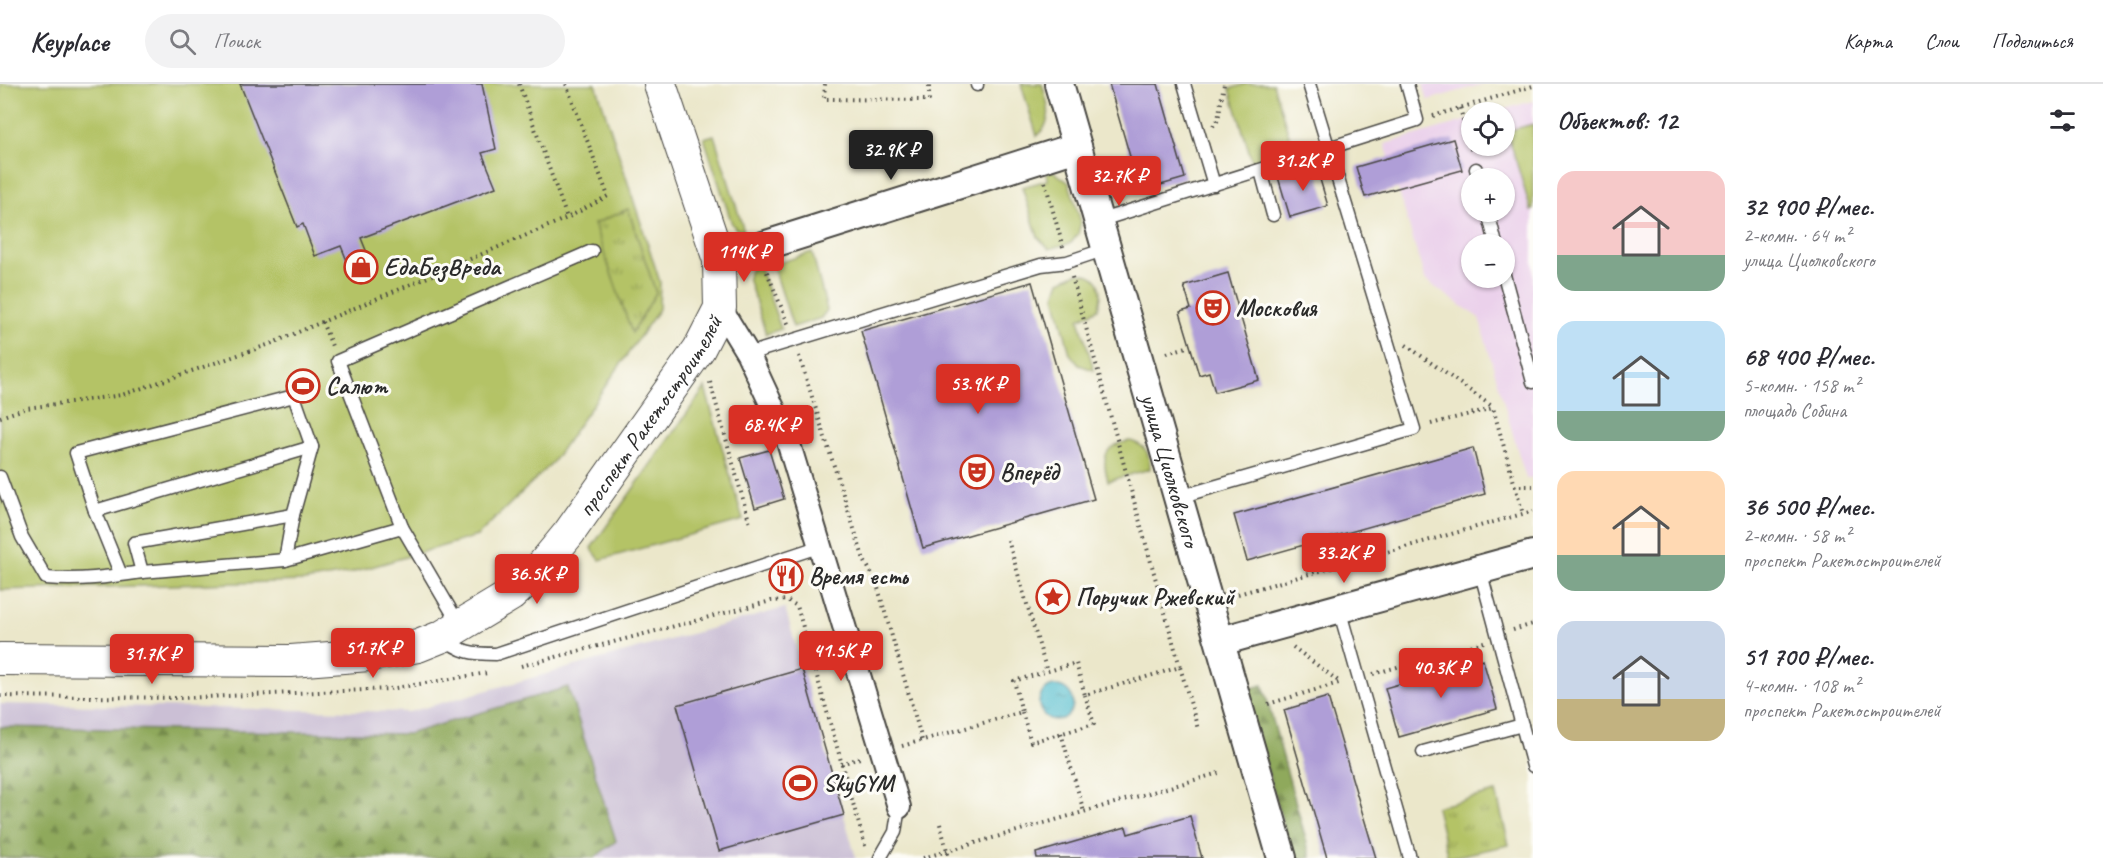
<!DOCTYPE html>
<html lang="ru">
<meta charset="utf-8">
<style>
:root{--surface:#fff;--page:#f2f2f3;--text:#2b2b33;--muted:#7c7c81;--line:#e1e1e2;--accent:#d93025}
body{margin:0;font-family:Caveat,sans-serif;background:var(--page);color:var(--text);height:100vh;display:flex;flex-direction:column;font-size:22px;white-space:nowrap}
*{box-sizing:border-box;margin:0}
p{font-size:20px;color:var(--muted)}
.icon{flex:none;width:33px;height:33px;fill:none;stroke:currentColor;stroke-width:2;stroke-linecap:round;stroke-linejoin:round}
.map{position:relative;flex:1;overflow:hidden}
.drawer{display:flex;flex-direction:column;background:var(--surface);width:570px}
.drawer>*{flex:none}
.tools{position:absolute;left:1461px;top:18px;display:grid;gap:12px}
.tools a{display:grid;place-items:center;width:54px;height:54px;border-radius:50%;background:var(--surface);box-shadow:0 2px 4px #0004;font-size:30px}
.price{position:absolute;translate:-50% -51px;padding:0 14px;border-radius:6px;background:var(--accent);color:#fff;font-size:20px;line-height:39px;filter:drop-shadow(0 2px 3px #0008)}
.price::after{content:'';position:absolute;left:50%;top:36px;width:18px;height:14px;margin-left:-9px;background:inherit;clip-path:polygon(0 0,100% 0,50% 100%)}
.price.active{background:#222;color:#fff}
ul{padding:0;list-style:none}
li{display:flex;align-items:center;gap:18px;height:150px;padding:0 24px}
li span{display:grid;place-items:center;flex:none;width:168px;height:120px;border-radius:18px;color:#555}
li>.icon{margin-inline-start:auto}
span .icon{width:72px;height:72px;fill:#fffc;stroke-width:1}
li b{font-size:26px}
h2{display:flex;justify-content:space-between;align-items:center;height:72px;padding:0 24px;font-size:26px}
header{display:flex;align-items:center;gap:36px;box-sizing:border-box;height:84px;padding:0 30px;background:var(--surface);border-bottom:2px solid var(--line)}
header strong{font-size:28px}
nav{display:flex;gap:33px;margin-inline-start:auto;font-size:21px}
.search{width:420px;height:54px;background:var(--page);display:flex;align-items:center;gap:15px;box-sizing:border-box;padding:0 21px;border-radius:33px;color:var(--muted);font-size:22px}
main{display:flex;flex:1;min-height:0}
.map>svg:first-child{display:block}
.built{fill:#ebd1eb;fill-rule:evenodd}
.industrial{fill:#cbbfd5}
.grass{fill:#b4c366;stroke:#707748;stroke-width:1.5}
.forest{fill:url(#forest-firs);stroke:#5d6a43;stroke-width:1.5}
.park{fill:url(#park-tufts);stroke:#707748;stroke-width:1.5}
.water{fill:url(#water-ripples);stroke:#3e747c;stroke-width:1.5}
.building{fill:#af9ed7}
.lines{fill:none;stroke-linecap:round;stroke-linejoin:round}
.service-casing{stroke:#484743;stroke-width:15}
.minor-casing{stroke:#484743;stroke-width:26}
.tertiary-casing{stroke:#484743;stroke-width:32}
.secondary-casing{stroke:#484743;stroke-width:34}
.path{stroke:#484743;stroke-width:4;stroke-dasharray:1.5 4.5;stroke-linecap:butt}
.service{stroke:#fff;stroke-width:12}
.minor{stroke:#fff;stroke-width:22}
.tertiary{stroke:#fff;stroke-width:28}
.secondary{stroke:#fff;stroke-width:32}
.labels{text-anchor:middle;stroke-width:6;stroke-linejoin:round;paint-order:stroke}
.poi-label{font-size:24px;font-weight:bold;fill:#2b2b2b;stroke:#fdfcf7;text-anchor:start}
.street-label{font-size:24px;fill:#2b2b2b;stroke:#fdfcf7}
</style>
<header>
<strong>Keyplace</strong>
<div class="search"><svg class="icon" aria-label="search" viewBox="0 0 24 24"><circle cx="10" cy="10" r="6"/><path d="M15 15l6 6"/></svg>Поиск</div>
<nav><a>Карта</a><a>Слои</a><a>Поделиться</a></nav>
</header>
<main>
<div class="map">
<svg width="1533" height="774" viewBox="0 0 1533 774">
<defs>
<pattern id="forest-firs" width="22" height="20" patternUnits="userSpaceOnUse" patternTransform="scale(1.5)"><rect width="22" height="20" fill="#8fa95b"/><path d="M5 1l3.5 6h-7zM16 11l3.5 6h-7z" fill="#758a4b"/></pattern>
<pattern id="park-tufts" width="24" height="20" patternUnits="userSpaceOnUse" patternTransform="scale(1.5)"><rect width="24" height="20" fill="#b4c366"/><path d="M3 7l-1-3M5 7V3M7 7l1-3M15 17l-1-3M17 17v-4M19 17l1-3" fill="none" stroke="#939f54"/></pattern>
<pattern id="water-ripples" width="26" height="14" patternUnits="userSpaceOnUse" patternTransform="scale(1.5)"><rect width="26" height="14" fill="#52bdce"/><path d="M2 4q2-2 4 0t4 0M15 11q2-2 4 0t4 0" fill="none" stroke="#449aa7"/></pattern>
</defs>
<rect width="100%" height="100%" fill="#fdfcf7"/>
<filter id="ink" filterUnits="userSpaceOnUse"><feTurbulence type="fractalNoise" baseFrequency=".0167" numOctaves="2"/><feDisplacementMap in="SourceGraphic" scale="12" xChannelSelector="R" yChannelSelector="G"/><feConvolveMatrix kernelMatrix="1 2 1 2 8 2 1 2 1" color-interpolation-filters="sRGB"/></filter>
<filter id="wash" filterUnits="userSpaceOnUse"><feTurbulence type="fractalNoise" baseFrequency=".008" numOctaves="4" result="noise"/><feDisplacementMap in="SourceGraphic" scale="24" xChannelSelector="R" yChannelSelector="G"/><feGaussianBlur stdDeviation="1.35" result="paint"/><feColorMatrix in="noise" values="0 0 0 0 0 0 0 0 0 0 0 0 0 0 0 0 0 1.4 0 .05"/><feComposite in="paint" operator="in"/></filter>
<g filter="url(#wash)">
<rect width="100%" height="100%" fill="#ebe7ca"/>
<g class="built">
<polygon points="1423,0 1484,0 1428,16"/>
<path d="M1533,17V393L1526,395L1479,234L1425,196L1398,105L1365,113L1356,83L1389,73L1385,60L1471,35L1472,62H1504V28H1494ZM1472,94H1504V128H1472ZM1472,160H1504V194H1472Z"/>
</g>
<polygon class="industrial" points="785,524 856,774 0,774 0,620 409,628"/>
<g class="grass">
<polygon points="0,0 596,0 660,198 659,225 552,379 477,452 351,489 305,497 0,506"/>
<path d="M1021,0H1042C1048,20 1055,36 1037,52Z"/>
<polygon points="1245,0 1273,0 1293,64 1252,77 1230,5"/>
<polygon points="1533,40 1533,126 1531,127 1507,47"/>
<polygon points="714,51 744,147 736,145 732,140 704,54"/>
<polygon points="1053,87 1069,99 1081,138 1078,150 1071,159 1049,165 1038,153 1022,103 1048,96 1047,89"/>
<polygon points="812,168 827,226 821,234 793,243 773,181"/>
<polygon points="758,179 781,245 766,250 748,194 749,188"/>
<path d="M1077,189C1100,189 1105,205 1098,225L1079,235L1094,286L1079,281L1070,270L1055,212L1060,197Z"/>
<polygon points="705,304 743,436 600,476 591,464"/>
<path d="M1130,357C1146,361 1150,369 1150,385L1108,397C1101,373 1104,361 1130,357Z"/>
</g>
<g class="forest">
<polygon points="1263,601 1311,774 1293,774 1244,606"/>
<polygon points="568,603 616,757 594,774 0,774 0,643 408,650"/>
</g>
<g class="park">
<polygon points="628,125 656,209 632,249 594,140"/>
<polygon points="1496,708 1509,761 1448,774 1436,723"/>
</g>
<circle class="water" cx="1056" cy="619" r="17"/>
<g id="blocks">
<g class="building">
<polygon points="240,0 482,0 496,65 482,69 496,103 361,154 374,186 354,194 341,162 315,172 303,140 297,143"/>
<polygon points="1109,0 1158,0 1185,94 1140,107"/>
<polygon points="1453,55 1462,86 1365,113 1356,83"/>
<polygon points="1316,82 1328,122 1290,133 1278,93"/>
<polygon points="1228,189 1259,296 1215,308 1209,288 1199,291 1180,228 1191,225 1184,202"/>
<polygon points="1032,198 1094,415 923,464 861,247"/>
<polygon points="1473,364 1485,410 1247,477 1234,431"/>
<polygon points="769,366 784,415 755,424 740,374"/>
<polygon points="1483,576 1497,625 1399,653 1385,604"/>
<polygon points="802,585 844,731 719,767 677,621"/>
<polygon points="1328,613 1354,701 1376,774 1327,774 1284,626"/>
<polygon points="1190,732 1202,774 1037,774 1036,769 1126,743 1128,750"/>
</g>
</g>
</g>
<g filter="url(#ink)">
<use href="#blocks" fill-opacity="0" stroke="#484743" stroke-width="1.5"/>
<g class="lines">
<defs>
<g id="service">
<polyline points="977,0 977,1"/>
<polyline points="1184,0 1214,101"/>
<polyline points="1476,85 1479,94"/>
<polyline points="1261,87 1273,131"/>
<polyline points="1488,128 1496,160"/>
<polyline points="1098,137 1417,36 1407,0"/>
<polyline points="1504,191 1533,298"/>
<polyline points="748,270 1041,181 1067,178 1106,165"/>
<path d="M0,393L22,453L46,494C79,497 109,493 142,488L285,476L293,431L312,363L294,312L76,369L95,427L121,491"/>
<polyline points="1179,413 1414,345 1309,0"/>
<polyline points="95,427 312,363"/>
<polyline points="285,476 402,443"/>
<polyline points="1480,486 1533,682"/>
<polyline points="142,488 134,459 293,431"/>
<polyline points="1339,525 1410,774"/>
<polyline points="460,542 402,443 338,277 592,167"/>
<path d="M443,553C460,569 474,570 496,570L821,462"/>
<polyline points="1423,668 1522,641"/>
<polyline points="880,774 895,748 899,723"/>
</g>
<polyline id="minor" points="720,224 748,270 787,354 899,723"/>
<g id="tertiary">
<path id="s1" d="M1059,0L1282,774"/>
<polyline points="719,176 1077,63"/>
<polyline points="1221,557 1533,471"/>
</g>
<g id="secondary">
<path id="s2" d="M0,575L291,577L369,571L418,562L443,552L511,511L541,483L569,449L699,265L720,224L719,176L660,0"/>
</g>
</defs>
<use href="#service" class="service-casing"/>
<use href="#minor" class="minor-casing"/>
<use href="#tertiary" class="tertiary-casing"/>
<use href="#secondary" class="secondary-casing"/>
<g class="path">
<polyline points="519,0 567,134"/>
<polyline points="825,0 824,15 929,16 929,0"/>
<polyline points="1460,24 1472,69"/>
<polyline points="1433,32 1533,2"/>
<polyline points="1213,42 1218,36 1224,0"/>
<polyline points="1045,98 1063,163"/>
<polyline points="767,188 789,242"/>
<polyline points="1072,193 1180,583"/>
<polyline points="322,238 332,262"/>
<polyline points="1406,261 1493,323"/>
<polyline points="1167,269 1190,262"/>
<polyline points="799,272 864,476 876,497 922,656"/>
<polyline points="710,298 750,440"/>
<polyline points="0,333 27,324 122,311 270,260 567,134 608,112 566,0"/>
<polyline points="1431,340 1493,324 1515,402 1533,402"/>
<polyline points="1515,402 1523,430"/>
<polyline points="1008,456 1047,588"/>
<polyline points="1238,510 1533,427"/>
<polyline points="1513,546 1533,540"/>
<polyline points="1293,563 1341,599"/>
<polyline points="521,582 771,517 787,516 797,522 866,765"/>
<polyline points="1373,590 1484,558"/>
<polyline points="0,612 180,614 389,605 487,589"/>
<polyline points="1268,620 1342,598"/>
<polyline points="1022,628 1031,658 1094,640 1085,611"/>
<polyline points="1061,649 1084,728"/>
<polyline points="902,662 1022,628 1014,597 1076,579 1085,611 1180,583 1198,645"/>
<polyline points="841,680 863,673"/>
<polyline points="940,740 949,774"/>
<polyline points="923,774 1219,689"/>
</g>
<use href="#service" class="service"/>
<use href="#minor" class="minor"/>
<use href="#tertiary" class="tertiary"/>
<use href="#secondary" class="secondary"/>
</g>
</g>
<defs>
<symbol id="shop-ring" viewBox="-11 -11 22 22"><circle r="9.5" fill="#fdfcf7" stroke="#c8321e" stroke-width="1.5"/><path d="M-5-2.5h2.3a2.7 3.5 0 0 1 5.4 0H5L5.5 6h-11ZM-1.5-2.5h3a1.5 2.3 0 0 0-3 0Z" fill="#c8321e"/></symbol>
<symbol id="theatre-ring" viewBox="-11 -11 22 22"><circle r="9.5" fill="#fdfcf7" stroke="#c8321e" stroke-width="1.5"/><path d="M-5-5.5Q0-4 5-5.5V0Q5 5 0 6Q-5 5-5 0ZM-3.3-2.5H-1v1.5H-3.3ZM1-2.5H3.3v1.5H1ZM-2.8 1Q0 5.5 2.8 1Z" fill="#c8321e"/></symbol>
<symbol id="stadium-ring" viewBox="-11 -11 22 22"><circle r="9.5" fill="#fdfcf7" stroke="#c8321e" stroke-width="1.5"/><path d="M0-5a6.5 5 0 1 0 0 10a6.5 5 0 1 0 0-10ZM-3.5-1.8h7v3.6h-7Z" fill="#c8321e"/></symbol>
<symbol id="restaurant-ring" viewBox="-11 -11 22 22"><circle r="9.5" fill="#fdfcf7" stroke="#c8321e" stroke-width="1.5"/><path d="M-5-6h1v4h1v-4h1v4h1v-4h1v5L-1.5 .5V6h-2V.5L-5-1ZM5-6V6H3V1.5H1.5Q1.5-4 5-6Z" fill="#c8321e"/></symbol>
<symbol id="sight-ring" viewBox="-11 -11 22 22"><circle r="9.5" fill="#fdfcf7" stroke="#c8321e" stroke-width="1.5"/><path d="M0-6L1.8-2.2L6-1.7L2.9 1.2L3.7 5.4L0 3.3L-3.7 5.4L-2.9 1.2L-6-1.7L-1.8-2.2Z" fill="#c8321e"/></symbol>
</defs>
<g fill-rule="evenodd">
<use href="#shop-ring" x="342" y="164" width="38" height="38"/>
<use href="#theatre-ring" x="1194" y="205" width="38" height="38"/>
<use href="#stadium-ring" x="284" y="283" width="38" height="38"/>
<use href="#theatre-ring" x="958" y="369" width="38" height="38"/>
<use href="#restaurant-ring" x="767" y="473" width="38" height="38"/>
<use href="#sight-ring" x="1034" y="494" width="38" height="38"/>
<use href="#stadium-ring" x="781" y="680" width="38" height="38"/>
</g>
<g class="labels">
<g class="poi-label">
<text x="384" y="191">ЕдаБезВреда</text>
<text x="1236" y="232">Московия</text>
<text x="326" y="310">Салют</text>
<text x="1000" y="396">Вперёд</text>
<text x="809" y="500">Время есть</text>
<text x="1076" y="521">Поручик Ржевский</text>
<text x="823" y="707">SkyGYM</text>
</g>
<g class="street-label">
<text dy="8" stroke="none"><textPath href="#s2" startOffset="753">проспект Ракетостроителей</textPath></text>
<text dy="8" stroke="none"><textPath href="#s1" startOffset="402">улица Циолковского</textPath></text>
</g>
</g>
</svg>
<div class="tools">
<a><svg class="icon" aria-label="locate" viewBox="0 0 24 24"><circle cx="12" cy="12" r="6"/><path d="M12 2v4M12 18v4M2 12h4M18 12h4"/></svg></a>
<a>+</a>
<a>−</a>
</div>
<b class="price active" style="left:891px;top:97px">32.9K ₽</b>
<b class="price" style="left:1303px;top:108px">31.2K ₽</b>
<b class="price" style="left:1119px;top:123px">32.7K ₽</b>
<b class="price" style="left:744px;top:199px">114K ₽</b>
<b class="price" style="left:978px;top:331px">53.9K ₽</b>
<b class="price" style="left:771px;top:372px">68.4K ₽</b>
<b class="price" style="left:1344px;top:500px">33.2K ₽</b>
<b class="price" style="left:537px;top:521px">36.5K ₽</b>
<b class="price" style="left:373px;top:595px">51.7K ₽</b>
<b class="price" style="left:841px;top:598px">41.5K ₽</b>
<b class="price" style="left:152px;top:601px">31.7K ₽</b>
<b class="price" style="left:1441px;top:615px">40.3K ₽</b>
</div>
<section class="drawer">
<h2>Объектов: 12<svg class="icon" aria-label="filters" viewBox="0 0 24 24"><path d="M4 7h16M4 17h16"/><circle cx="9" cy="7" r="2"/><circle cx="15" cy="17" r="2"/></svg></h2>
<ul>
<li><span style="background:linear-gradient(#f6c9c9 70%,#7fa58c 0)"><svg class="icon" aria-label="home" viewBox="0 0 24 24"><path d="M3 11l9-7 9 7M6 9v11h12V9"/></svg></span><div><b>32 900 ₽/мес.</b><p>2-комн. · 64 m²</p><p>улица Циолковского</p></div></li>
<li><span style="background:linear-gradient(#bfe0f5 75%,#7fa58c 0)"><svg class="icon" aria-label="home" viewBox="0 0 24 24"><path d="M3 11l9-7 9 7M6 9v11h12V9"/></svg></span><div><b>68 400 ₽/мес.</b><p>5-комн. · 158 m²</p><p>площадь Собина</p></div></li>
<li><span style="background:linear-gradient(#ffd9b3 70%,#7fa58c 0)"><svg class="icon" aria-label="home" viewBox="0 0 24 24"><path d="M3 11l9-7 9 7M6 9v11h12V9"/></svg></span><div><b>36 500 ₽/мес.</b><p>2-комн. · 58 m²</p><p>проспект Ракетостроителей</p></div></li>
<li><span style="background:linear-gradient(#c9d6e8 65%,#c2b280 0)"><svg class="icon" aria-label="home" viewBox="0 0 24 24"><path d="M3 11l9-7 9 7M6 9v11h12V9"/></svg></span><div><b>51 700 ₽/мес.</b><p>4-комн. · 108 m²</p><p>проспект Ракетостроителей</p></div></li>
</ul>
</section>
</main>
